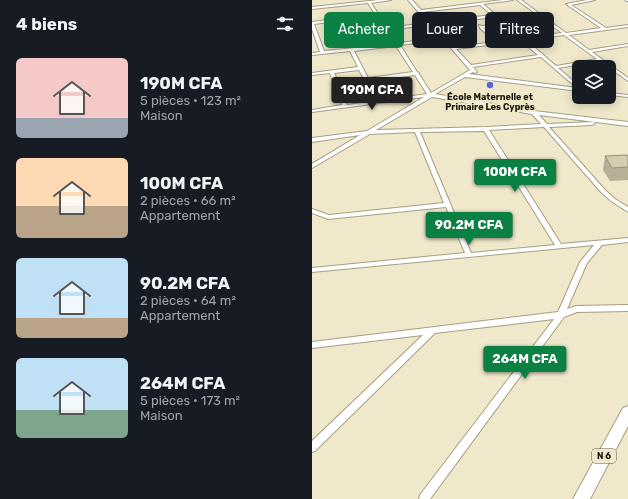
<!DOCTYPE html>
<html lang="fr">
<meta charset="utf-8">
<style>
:root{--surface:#171b24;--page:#20242c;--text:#f1f3f6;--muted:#9ea1a6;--accent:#0b8043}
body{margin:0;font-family:Rubik,sans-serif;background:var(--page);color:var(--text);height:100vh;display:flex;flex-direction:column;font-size:15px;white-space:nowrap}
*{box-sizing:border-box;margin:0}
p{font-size:13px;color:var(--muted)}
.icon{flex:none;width:22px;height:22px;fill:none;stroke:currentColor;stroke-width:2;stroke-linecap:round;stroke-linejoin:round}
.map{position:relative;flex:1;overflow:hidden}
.drawer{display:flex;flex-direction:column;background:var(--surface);width:312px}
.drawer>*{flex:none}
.banner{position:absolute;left:12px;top:12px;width:244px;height:36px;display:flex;gap:8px}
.controls{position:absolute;left:260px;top:60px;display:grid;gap:8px}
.controls a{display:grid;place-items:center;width:44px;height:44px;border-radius:6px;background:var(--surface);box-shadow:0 2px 10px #0003;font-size:20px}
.price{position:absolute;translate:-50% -34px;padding:0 9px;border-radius:4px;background:var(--accent);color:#fff;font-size:13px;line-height:26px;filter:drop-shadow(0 1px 2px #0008)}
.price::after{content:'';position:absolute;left:50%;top:24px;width:12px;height:9px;margin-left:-6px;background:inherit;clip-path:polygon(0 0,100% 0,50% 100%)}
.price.current{background:#222;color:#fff}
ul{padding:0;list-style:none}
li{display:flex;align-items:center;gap:12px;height:100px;padding:0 16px}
li span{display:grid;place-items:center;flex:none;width:112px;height:80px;border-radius:6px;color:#555}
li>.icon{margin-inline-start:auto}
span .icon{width:48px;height:48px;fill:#fffc;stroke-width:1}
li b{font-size:17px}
h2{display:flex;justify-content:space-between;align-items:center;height:48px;padding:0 16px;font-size:17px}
.pill{padding:0 14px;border-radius:6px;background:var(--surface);box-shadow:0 2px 10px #0003;font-size:14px;line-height:36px}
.pill.current{background:var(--accent);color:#fff}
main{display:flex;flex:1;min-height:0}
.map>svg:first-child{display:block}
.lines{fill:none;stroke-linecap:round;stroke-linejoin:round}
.minor-casing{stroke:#a69e82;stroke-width:2}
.primary-casing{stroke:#a69e82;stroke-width:2}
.minor{fill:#fff;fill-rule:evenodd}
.primary{fill:#fff;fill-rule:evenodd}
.wall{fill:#b7b097}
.building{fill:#d5cdb0;stroke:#95907b}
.poi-dot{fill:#5a66de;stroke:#f0e8ca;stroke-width:1.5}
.labels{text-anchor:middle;stroke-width:4;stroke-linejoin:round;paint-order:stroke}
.far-poi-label{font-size:9px;font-weight:bold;fill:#1b180d;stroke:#f0e8ca}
.shield{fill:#f0e8ca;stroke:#5b5646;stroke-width:1}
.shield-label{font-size:9px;font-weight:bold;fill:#1b180d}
</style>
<main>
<section class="drawer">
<h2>4 biens<svg class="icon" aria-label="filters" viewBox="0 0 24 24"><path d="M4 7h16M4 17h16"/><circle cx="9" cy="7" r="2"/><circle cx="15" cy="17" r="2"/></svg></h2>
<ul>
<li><span style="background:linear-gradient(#f6c9c9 75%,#9aa5b1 0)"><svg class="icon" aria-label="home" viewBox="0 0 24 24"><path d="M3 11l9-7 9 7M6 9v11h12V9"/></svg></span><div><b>190M CFA</b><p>5 pièces · 123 m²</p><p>Maison</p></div></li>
<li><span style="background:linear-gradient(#ffd9b3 60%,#b9a48a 0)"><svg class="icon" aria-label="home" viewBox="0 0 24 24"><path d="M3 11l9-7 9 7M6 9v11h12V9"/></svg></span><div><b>100M CFA</b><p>2 pièces · 66 m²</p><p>Appartement</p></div></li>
<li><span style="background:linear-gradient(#bfe0f5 75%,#b9a48a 0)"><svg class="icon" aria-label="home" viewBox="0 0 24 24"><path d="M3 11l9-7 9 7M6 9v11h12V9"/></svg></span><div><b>90.2M CFA</b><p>2 pièces · 64 m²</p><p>Appartement</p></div></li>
<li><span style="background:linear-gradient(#bfe0f5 65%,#7fa58c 0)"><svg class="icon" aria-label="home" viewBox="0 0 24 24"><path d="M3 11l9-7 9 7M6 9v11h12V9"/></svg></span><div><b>264M CFA</b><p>5 pièces · 173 m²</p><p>Maison</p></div></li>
</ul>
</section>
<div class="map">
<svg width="316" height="499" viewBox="0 0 316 499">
<rect width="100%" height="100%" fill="#f0e8ca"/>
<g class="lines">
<defs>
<g id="minor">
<path d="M67,0H79L59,3L67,15L63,29L116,23L96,0H100L109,10L191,0H201L171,4L184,15V17L122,24L142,47L183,42L168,28L167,25L170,26L230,18L205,0H209L254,33L289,28L254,4L275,0H283L259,5L294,28L316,25V27L257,35L277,50L316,44V46L280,52L316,78V81L288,61L246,68L267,86V91L153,77L123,94L222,111L316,122V126L227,115L235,124L282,122L283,123L280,125L237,127L293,190L303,199L316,207V212L299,201L289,192L232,127L177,130L249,244L316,238V242L290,245L275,263L255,309L264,306L316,305V311L265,312L252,317L118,499H107L108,495L242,319L123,333L3,451L0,452V441L111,335L0,348V342L246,312L268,262L282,245L0,272V268L153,253L134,207L16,219L0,213V209L17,215L132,203L103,132L58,134L0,168V164L48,135L0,142V138L55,131L112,97L0,112V110L30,105L18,73L0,75V73L46,67L38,51L0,55V53L8,52L0,29V22L63,14L56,3L0,9V7ZM168,5L180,15L120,22L111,12ZM63,16L59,30L64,46L12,51L2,24ZM232,20L250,33L187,41L172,28ZM118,25L130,38L68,45L63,31ZM252,35L285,59L244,66L214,40ZM132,40L158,70L119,93L107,74V73L105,72L88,45ZM209,41L226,55L159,65L144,49ZM84,46L101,72L56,78L42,51ZM229,57L265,88L157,74L161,72L163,73L165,72L161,67ZM47,70L52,79L26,82L22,73ZM103,75L115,94L35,105L27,85ZM120,97L220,114L229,124L174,127L64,130ZM172,131L243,245L159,253L108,132Z"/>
<polygon points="313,0 316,0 316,1 314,1"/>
<polygon points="297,93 316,95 316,97 297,95"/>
</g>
<polygon id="primary" points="316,406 316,426 278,499 261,499 311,408"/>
</defs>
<use href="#minor" class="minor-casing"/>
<use href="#primary" class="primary-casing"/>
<use href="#minor" class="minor"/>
<use href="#primary" class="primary"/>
</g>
<polygon class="wall" points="293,156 316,157 316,180 298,181 291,170"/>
<polygon class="building" points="315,155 316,157 316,167 300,168 293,156"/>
<circle class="poi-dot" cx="178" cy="85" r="4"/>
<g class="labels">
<g class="far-poi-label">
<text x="178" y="100">École Maternelle et<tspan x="178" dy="10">Primaire Les Cyprès</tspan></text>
</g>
<rect class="shield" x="280" y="449" width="24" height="14" rx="3"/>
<g class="shield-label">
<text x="292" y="459">N 6</text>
</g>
</g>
</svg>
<div class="controls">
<a><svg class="icon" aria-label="layers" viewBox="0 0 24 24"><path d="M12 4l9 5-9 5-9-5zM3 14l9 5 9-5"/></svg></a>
</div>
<b class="price current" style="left:60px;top:111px">190M CFA</b>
<b class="price" style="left:203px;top:193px">100M CFA</b>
<b class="price" style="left:157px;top:246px">90.2M CFA</b>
<b class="price" style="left:213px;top:380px">264M CFA</b>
<div class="banner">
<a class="pill current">Acheter</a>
<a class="pill">Louer</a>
<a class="pill">Filtres</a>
</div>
</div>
</main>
